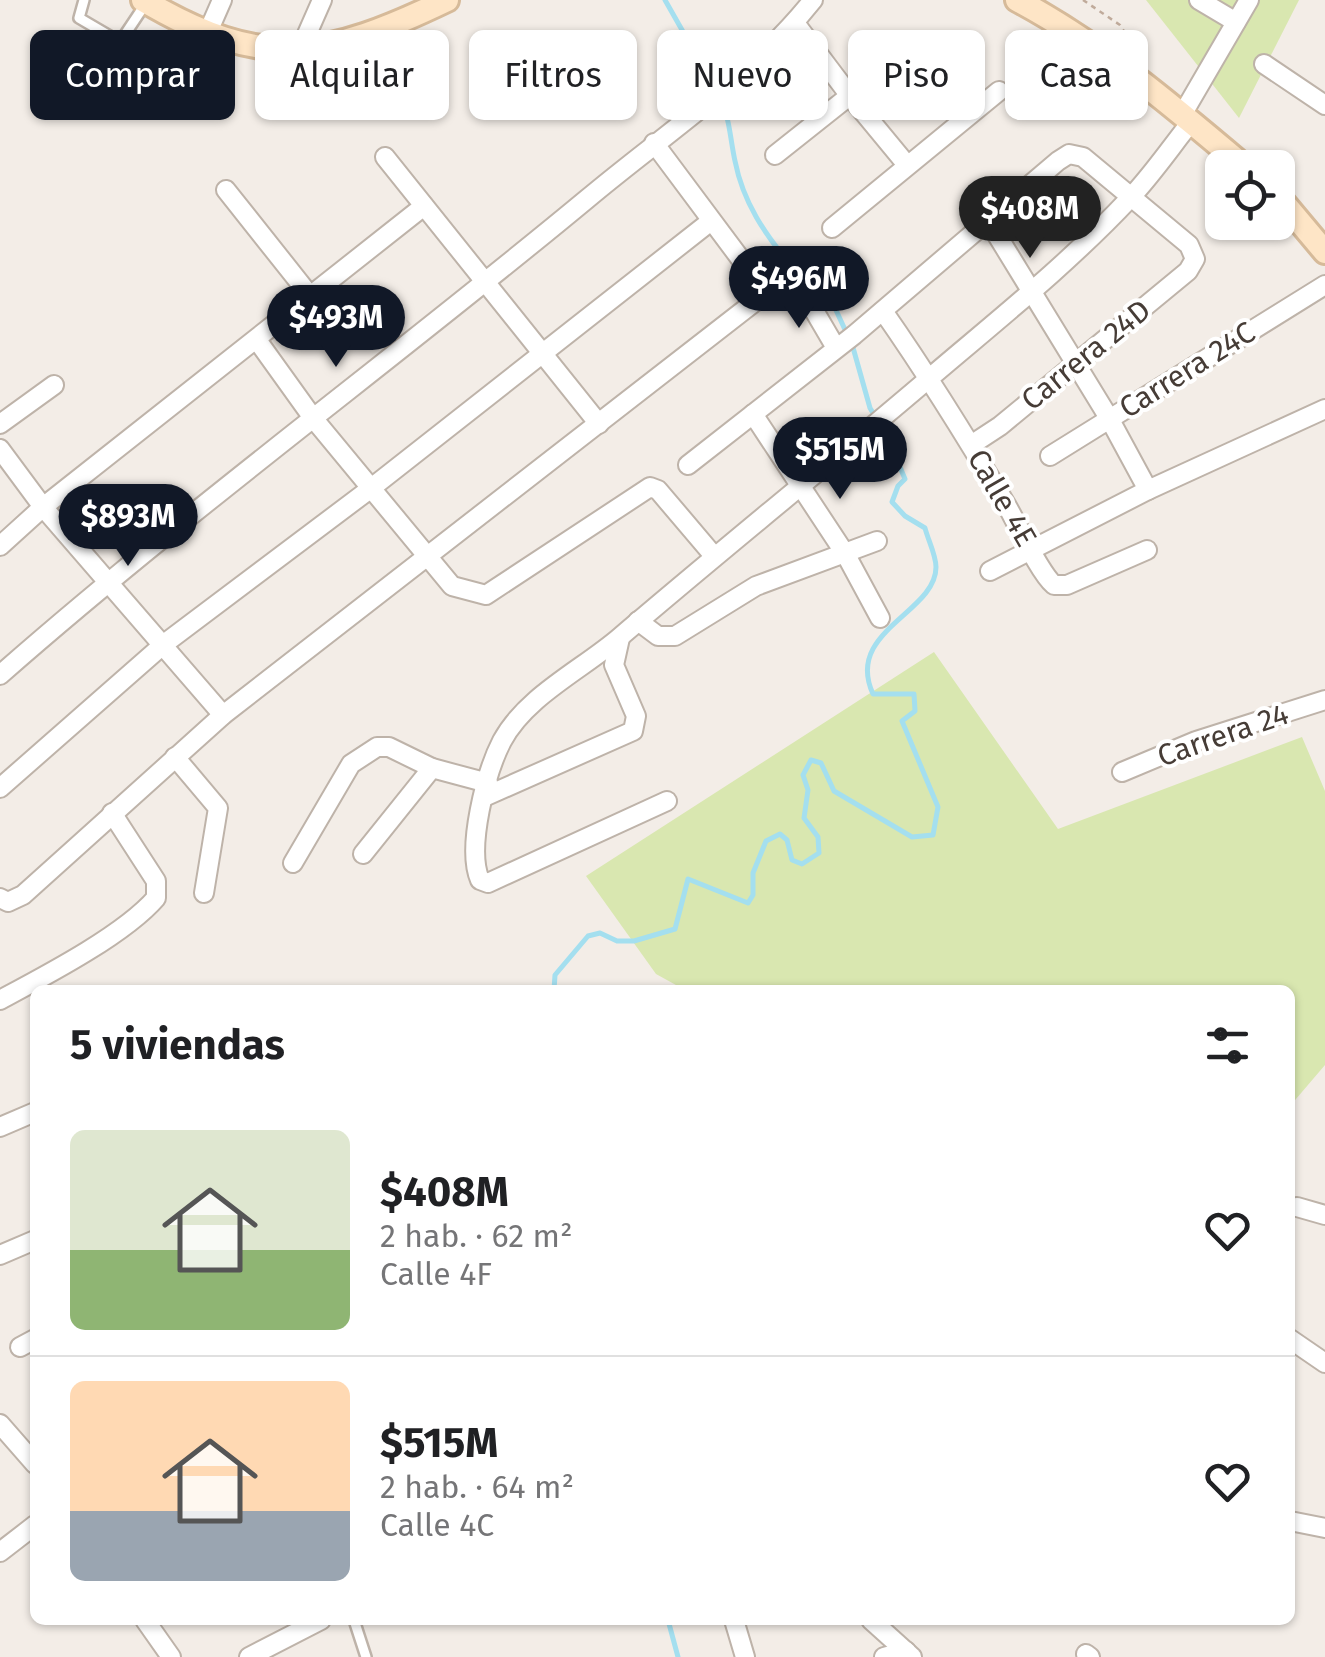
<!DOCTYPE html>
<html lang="es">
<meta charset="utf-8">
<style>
:root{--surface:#fff;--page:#f6f6f6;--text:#202124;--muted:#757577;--line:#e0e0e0;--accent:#111827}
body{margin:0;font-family:"Fira Sans",sans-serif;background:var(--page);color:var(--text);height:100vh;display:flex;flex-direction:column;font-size:38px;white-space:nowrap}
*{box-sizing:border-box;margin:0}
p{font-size:32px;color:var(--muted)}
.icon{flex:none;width:55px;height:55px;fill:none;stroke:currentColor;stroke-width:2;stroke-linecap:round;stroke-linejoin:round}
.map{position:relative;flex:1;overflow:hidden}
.sheet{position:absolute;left:30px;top:985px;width:1265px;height:640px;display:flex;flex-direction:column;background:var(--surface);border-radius:15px;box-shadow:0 2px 8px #0004}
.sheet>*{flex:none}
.guide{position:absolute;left:30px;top:30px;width:1265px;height:90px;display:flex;gap:20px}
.buttons{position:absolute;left:1205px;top:150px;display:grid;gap:20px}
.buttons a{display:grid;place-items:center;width:90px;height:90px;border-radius:15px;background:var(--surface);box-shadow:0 2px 8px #0004;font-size:50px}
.price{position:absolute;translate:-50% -85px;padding:0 22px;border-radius:35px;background:var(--accent);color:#fff;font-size:32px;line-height:65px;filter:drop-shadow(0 2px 5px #0008)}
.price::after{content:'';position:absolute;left:50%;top:60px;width:30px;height:22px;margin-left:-15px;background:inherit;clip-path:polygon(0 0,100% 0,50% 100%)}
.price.on{background:#222;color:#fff}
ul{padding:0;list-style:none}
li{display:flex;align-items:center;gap:30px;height:250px;padding:0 40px}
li+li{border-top:2px solid var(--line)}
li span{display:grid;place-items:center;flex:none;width:280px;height:200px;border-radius:15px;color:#555}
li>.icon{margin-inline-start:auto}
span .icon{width:120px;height:120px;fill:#fffc;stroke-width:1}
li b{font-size:42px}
h2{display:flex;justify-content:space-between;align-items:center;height:120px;padding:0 40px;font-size:42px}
.chip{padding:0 35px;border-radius:15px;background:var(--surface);box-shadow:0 2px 8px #0004;font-size:35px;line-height:90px}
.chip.on{background:var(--accent);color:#fff}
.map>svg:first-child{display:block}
.green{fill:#d9e7b0}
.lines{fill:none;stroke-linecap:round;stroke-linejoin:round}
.stream{stroke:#a4dfef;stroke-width:5}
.lane-casing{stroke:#beb3a9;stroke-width:14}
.street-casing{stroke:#beb3a9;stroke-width:22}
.secondary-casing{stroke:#d6ba99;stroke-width:28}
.path{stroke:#c0ab9b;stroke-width:2.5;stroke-dasharray:5 5;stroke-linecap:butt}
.lane{stroke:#fff;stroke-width:9}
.street{stroke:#fff;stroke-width:18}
.secondary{stroke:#fee5c6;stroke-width:22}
.labels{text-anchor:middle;stroke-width:8;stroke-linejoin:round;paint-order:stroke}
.street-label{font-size:30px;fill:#463c36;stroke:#fff}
</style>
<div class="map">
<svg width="1325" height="1657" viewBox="0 0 1325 1657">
<rect width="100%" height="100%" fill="#f3ede7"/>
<g class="green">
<polygon points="1146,0 1299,0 1239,118"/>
<polygon points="934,652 1058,829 1302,737 1325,791 1325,1065 1290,1106 1290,990 685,990 656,974 586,876"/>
</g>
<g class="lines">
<g class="stream">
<polyline points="665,0 715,88"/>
<path d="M720,98C730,119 730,138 735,161C743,202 765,235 792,266L824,269L830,277L835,308L847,334"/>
<path d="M554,990L555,975L588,936L600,933L617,941H634L675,929L688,879L748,903L753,895V873L766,841L780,834L787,840L792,860L802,864L819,853L818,837L804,818L808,790L803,775L811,760L821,763L834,791L912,837L933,835L938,807L902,721L915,711L914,694H873C844,631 936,613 936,567C936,555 928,540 925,528L905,516L892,502L898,486L905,479L887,436L870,408L852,344"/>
<polyline points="668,1620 678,1657"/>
</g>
<defs>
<g id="lane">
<polyline points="84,0 79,18 120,42 146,3"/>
<polyline points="354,1620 366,1657"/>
</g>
<g id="street">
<polyline points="1199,0 1236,22"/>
<polyline points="795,23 850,96 907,165"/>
<polyline points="208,32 222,0"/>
<polyline points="300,50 322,0"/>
<polyline points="1264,64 1325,105"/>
<polyline points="1182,115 1249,0"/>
<polyline points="654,143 766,293"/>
<polyline points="775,155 906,51"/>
<polyline points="385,157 599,424"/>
<polyline points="226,190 311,297"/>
<polyline points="989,222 1109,418 1148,490"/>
<polyline points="832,228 999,91"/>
<path d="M883,311C927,374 968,440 1007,506C1019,527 1039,572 1054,585H1067L1147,550"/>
<polyline points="257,340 313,418 452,586 486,595 650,487 658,490 714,556"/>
<polyline points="753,414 846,555 880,618"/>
<polyline points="0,424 54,385"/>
<polyline points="0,449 43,507 223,715"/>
<polyline points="1050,456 1325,285"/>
<polyline points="688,465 854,335 1058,161 1069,154 1083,157 1189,245 1195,259 1188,271 1000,426 971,445"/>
<polyline points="0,546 43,507 424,206"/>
<polyline points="990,571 1148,490 1325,409"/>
<polyline points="638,621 658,636 675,636 756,586 877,541"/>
<path d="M0,675C189,509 393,360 587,199C663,135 751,78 813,0"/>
<polyline points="175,757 218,808 204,893"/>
<polyline points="1122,772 1196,741 1325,700"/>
<polyline points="0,788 164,644 370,489 711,221"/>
<polyline points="484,797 633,731 636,716 614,665 620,638"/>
<path d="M667,801L488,883L480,880C466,848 486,772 502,741C526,696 583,669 620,637C724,548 830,463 933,375C1000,318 1069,263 1130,198C1152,175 1171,147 1191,122"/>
<polyline points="363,854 432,768"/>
<polyline points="293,863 351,764 377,747 389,747 432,768 488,783"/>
<polyline points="0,898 8,902 23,895 223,715 766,293 793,284 802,290 836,348"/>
<path d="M0,1000C45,976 124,935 156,898V881L112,813"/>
<polyline points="0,1127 35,1112"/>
<polyline points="1297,1207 1325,1215"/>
<polyline points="0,1255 35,1240"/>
<polyline points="1290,1339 1325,1363"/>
<polyline points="20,1347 35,1339"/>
<polyline points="0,1424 35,1464"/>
<polyline points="1290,1521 1325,1528"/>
<polyline points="0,1552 35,1525"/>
<polyline points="145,1620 171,1657"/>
<polyline points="734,1620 745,1657"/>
<polyline points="871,1620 912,1657"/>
<polyline points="1086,1654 1090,1657"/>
<polyline points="249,1657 321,1620"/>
<polyline points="884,1657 906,1651"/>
</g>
<g id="secondary">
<path d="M143,0C264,72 326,58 447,0"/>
<path d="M1017,0C1100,44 1174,107 1246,168"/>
<polyline points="1278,196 1325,252"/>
</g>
</defs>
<use href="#lane" class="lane-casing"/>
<use href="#street" class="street-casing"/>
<use href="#secondary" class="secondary-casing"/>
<polyline class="path" points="1083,0 1120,25 1139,55"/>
<use href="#lane" class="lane"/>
<use href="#street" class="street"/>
<use href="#secondary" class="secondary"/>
</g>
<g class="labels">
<g class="street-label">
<text transform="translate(1086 355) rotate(-39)" y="10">Carrera 24D</text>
<text transform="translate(1187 370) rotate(-32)" y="10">Carrera 24C</text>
<text transform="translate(1002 498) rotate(60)" y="10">Calle 4E</text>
<text transform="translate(1223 735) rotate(-19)" y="10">Carrera 24</text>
</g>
</g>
</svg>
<div class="buttons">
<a><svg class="icon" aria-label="locate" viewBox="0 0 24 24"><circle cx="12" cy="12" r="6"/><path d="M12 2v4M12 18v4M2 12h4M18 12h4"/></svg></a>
</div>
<b class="price on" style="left:1030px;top:261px">$408M</b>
<b class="price" style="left:799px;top:331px">$496M</b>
<b class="price" style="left:336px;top:370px">$493M</b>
<b class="price" style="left:840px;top:502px">$515M</b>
<b class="price" style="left:128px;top:569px">$893M</b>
<div class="guide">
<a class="chip on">Comprar</a>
<a class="chip">Alquilar</a>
<a class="chip">Filtros</a>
<a class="chip">Nuevo</a>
<a class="chip">Piso</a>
<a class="chip">Casa</a>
</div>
<section class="sheet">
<h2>5 viviendas<svg class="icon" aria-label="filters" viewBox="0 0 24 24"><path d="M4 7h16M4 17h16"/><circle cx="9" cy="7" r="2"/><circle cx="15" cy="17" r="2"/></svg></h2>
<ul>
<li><span style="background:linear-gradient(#dfe7d0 60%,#8fb573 0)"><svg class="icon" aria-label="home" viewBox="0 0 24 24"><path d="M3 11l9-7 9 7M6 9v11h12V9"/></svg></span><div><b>$408M</b><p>2 hab. · 62 m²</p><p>Calle 4F</p></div><svg class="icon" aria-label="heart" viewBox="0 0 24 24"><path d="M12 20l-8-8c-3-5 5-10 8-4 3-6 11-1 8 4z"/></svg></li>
<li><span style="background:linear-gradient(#ffd9b3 65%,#9aa5b1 0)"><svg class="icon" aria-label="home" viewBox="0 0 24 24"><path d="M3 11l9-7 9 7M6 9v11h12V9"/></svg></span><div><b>$515M</b><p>2 hab. · 64 m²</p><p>Calle 4C</p></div><svg class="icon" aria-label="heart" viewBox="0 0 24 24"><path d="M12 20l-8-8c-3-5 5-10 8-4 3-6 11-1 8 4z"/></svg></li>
</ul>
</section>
</div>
